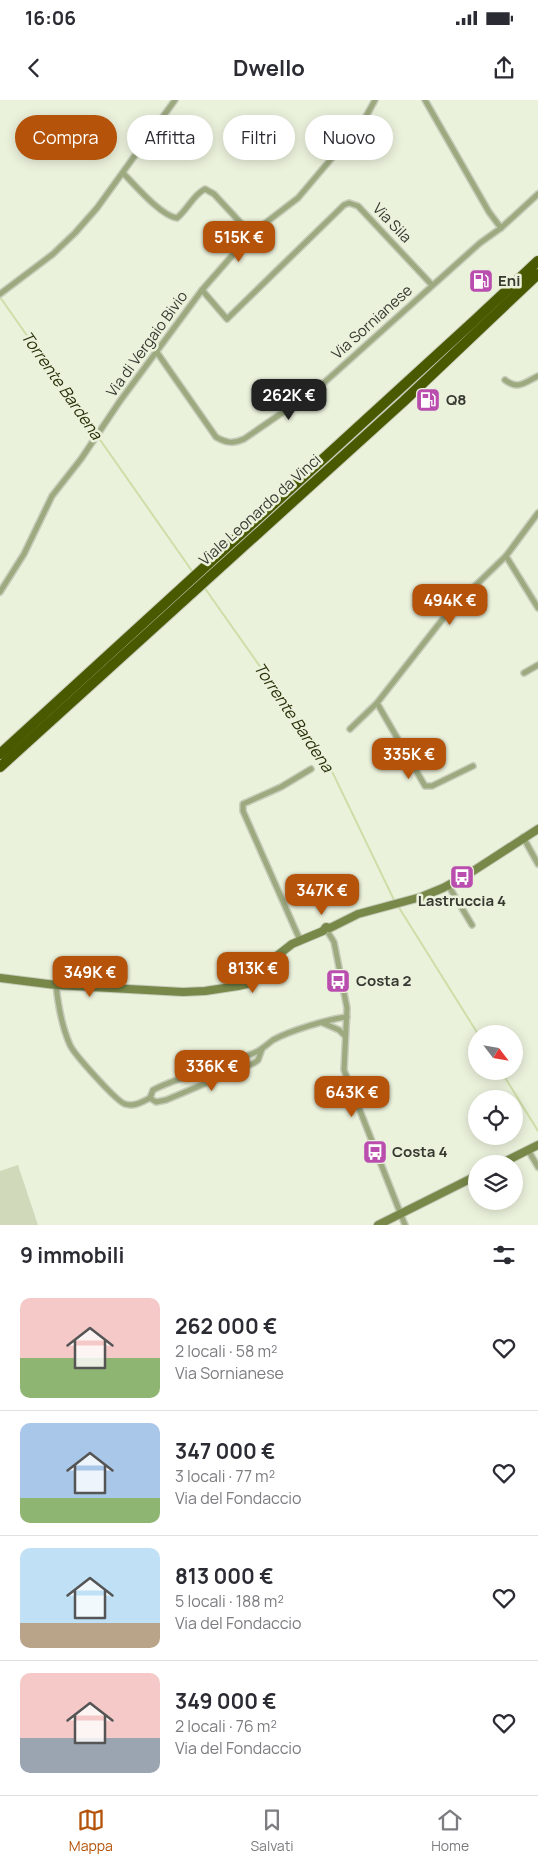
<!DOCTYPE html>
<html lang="it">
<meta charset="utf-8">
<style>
:root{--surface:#fff;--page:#f7f7f7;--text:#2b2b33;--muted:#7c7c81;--line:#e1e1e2;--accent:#b45309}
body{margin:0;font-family:Manrope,sans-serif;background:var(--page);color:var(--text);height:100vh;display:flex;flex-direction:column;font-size:19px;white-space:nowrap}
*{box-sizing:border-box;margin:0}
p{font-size:16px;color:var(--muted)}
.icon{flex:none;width:28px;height:28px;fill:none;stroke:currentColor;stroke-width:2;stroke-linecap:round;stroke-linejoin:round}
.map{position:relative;height:1125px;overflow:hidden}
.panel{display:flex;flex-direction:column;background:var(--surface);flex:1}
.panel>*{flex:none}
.top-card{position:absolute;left:15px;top:15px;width:509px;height:45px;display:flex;gap:10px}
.needle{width:32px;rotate:121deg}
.controls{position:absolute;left:468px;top:925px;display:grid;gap:10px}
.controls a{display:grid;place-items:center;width:55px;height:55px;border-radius:50%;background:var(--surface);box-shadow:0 2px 12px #0003;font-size:25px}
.price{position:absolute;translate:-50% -42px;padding:0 11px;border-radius:10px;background:var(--accent);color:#fff;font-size:16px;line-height:32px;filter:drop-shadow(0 1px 2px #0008)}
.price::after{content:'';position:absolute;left:50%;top:30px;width:15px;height:11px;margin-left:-8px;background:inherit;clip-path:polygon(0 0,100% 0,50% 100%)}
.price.on{background:#222;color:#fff}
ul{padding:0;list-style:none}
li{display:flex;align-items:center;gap:15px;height:125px;padding:0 20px}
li+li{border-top:1px solid var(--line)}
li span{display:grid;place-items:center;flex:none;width:140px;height:100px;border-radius:10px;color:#555}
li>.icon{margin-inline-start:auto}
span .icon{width:60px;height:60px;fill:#fffc;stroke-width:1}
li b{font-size:21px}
h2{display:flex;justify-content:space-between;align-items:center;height:60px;padding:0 20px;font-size:21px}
.chip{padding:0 18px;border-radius:22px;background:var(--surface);box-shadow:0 2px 12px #0003;font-size:18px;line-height:45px}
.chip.on{background:var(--accent);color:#fff}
.status{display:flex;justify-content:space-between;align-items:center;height:35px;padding:0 25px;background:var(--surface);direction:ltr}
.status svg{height:14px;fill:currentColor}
header{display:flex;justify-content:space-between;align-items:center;height:65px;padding:0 20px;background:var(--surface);font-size:22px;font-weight:700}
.tab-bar{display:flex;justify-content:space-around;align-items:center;height:70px;border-top:1px solid var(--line);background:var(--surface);font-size:14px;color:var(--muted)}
.tab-bar a{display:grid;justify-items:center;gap:2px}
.tab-bar .on{color:var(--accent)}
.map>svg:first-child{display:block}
.green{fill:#d0daba}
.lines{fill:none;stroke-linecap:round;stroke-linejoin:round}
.stream{stroke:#cedea8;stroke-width:2}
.street-casing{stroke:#c7cdba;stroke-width:8}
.secondary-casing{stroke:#c7cdba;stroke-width:10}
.highway-casing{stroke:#c7cdba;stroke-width:12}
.street{stroke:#9daa80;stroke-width:5}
.secondary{stroke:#778849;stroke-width:8}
.highway{stroke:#485900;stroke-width:10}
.labels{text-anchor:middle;stroke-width:5;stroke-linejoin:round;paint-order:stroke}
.street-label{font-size:15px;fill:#373931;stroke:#ebf2dc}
.poi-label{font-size:15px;font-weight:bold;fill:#373931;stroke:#ebf2dc;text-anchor:start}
.water-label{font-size:16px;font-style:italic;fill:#273007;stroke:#ebf2dc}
</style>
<div class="status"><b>16:06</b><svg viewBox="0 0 49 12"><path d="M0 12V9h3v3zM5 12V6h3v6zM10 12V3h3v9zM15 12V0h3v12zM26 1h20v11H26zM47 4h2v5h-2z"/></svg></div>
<header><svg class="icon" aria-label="back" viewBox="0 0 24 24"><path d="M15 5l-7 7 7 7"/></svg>Dwello<svg class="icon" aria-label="share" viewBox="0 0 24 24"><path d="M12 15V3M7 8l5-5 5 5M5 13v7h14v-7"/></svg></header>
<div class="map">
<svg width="538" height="1125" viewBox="0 0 538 1125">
<rect width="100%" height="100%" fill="#ebf2dc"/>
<polygon class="green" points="18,1065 38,1125 0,1125 0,1071"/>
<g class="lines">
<g class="stream">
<polyline points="0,197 192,471"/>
<polyline points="204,487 328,663 395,802"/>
<polyline points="398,806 478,934"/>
<polyline points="501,971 538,1031"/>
</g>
<defs>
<g id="street">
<polyline points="425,0 489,112 501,128 538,94"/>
<path d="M123,73C135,85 161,116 177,118C188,109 193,95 205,89L214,94L251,134"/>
<polyline points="202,190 227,219 344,105 349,103 358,106 432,185"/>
<polyline points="0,194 53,154 75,133 97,108 175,0"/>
<path d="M156,251L216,337C226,343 233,344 244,339L317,289L480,143L501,128"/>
<path d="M505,280C518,290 524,283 538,276"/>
<polyline points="506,456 538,508"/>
<polyline points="0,492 24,454 52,396 81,359 120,301 202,190 251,134 298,98 331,59 358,31 375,0"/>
<polyline points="524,573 538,565"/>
<polyline points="377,603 425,686 432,686 473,666"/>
<polyline points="350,629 377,603 449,511 506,456 538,413"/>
<polyline points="523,737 538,764"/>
<polyline points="448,785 472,825"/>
<polyline points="329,834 334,842 347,908 344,970 405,1125"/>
<polyline points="300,840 243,711 243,704 281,687 311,669"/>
<path d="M56,885C58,904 62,927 70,945C74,954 117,1002 125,1004C134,1007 142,1002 150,998"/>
<polyline points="323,923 339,930 345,936"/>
<path d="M150,998L153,990C185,974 221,967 254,953C262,950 267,944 273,940C289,931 328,919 347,917"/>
<polyline points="150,998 156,1002 166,1000 254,963 258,960 262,949"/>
<polyline points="528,1050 538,1067"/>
</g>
<g id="secondary">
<polyline points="0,878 56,885 183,892 205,891 238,886 247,884 255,879 278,855 292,844 323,831 326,827 330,828 358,814 421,797 443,788 467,775 538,729"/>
<polyline points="500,1064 538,1045"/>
<polyline points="378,1125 476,1076"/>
</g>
<g id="highway">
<polyline points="0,654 474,221 538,161"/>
<polyline points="0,667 404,301 538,174"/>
</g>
</defs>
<use href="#street" class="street-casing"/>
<use href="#secondary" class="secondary-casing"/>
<use href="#highway" class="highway-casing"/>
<use href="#street" class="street"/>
<use href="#secondary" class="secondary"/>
<use href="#highway" class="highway"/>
</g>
<defs>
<symbol id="fuel-square" viewBox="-11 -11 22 22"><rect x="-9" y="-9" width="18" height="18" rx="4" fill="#b94eaf" stroke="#ebf2dc"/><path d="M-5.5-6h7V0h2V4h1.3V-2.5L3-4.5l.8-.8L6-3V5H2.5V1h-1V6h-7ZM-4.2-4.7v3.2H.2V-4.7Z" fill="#fff"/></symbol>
<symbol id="bus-square" viewBox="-11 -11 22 22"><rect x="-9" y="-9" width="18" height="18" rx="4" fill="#b94eaf" stroke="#ebf2dc"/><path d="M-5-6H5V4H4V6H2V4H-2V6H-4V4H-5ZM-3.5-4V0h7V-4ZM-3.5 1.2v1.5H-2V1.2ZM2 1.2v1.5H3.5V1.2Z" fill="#fff"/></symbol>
</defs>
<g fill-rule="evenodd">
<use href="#fuel-square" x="467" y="167" width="28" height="28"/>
<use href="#fuel-square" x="414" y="286" width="28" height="28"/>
<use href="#bus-square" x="448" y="763" width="28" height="28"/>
<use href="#bus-square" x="324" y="867" width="28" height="28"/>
<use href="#bus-square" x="361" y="1038" width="28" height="28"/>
</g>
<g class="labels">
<g class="street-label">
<text transform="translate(392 123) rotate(46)" y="5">Via Sila</text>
<text transform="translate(372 222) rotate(-42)" y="5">Via Sornianese</text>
<text transform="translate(147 244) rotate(-54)" y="5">Via di Vergaio Bivio</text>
<text transform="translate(260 410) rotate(-42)" y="5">Viale Leonardo da Vinci</text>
</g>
<g class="poi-label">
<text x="498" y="186">Eni</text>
<text x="446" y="305">Q8</text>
<text x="462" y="806" text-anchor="middle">Lastruccia 4</text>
<text x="356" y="886">Costa 2</text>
<text x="392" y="1057">Costa 4</text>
</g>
<g class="water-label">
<text transform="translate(62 285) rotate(55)" y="6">Torrente Bardena</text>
<text transform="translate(294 617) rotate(56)" y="6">Torrente Bardena</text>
</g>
</g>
</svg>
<div class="controls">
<a><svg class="needle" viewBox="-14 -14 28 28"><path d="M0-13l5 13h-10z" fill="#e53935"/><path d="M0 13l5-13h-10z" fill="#7c7c81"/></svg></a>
<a><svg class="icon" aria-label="locate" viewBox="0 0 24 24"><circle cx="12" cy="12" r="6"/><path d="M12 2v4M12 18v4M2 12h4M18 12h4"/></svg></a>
<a><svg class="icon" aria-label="layers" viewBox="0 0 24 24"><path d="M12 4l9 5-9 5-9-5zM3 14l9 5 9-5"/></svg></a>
</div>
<b class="price" style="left:239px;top:163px">515K €</b>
<b class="price on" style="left:289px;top:321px">262K €</b>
<b class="price" style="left:450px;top:526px">494K €</b>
<b class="price" style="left:409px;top:680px">335K €</b>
<b class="price" style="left:322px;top:816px">347K €</b>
<b class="price" style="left:253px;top:894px">813K €</b>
<b class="price" style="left:90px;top:898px">349K €</b>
<b class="price" style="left:212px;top:992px">336K €</b>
<b class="price" style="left:352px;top:1018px">643K €</b>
<div class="top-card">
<a class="chip on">Compra</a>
<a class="chip">Affitta</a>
<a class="chip">Filtri</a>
<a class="chip">Nuovo</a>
</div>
</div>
<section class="panel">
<h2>9 immobili<svg class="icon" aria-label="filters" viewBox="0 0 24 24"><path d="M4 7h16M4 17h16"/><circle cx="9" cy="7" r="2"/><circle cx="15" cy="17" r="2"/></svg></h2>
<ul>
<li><span style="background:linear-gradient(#f6c9c9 60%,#8fb573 0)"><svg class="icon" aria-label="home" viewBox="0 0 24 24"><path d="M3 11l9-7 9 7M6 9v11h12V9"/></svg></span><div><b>262 000 €</b><p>2 locali · 58 m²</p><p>Via Sornianese</p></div><svg class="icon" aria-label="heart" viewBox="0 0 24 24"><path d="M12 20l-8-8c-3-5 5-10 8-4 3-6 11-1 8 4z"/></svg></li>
<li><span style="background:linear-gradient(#a9c7e8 75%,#8fb573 0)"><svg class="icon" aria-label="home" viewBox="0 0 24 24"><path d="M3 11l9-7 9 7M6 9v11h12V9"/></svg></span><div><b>347 000 €</b><p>3 locali · 77 m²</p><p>Via del Fondaccio</p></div><svg class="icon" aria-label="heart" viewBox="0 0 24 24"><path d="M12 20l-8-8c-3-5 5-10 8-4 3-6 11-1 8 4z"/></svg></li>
<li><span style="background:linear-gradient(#bfe0f5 75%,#b9a48a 0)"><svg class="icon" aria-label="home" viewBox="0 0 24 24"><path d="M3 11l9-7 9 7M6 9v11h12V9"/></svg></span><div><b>813 000 €</b><p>5 locali · 188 m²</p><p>Via del Fondaccio</p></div><svg class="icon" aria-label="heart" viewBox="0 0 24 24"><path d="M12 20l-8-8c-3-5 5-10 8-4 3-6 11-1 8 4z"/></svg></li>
<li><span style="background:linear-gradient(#f6c9c9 65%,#9aa5b1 0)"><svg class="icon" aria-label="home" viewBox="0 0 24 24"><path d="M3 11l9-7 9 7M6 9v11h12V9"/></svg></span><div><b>349 000 €</b><p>2 locali · 76 m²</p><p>Via del Fondaccio</p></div><svg class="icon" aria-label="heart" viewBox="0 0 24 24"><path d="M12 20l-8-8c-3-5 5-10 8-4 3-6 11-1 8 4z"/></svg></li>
</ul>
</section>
<nav class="tab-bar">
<a class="on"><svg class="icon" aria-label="map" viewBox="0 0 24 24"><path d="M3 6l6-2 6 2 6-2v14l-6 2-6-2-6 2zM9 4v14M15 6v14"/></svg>Mappa</a>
<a><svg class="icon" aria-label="saved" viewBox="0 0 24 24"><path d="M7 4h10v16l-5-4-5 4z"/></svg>Salvati</a>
<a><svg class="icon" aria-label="home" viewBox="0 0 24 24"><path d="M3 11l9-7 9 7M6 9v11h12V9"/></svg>Home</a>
</nav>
